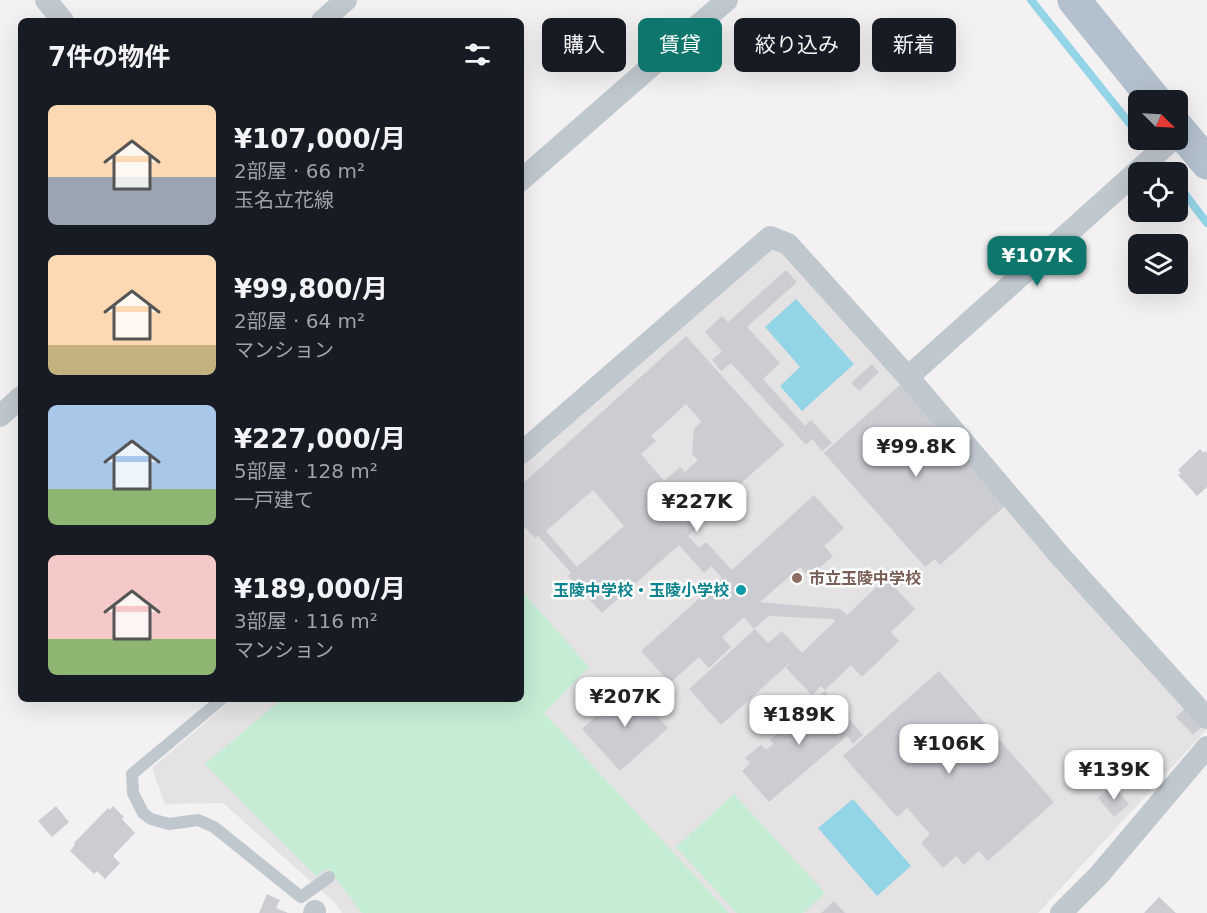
<!DOCTYPE html>
<html lang="ja">
<meta charset="utf-8">
<style>
:root{--surface:#171b24;--page:#20242c;--text:#f1f3f6;--muted:#9ea1a6;--accent:#0f766e}
body{margin:0;font-family:"DejaVu Sans","Noto Sans JP",sans-serif;background:var(--page);color:var(--text);height:100vh;display:flex;flex-direction:column;font-size:22px;white-space:nowrap}
*{box-sizing:border-box;margin:0}
p{font-size:20px;color:var(--muted)}
.icon{flex:none;width:33px;height:33px;fill:none;stroke:currentColor;stroke-width:2;stroke-linecap:round;stroke-linejoin:round}
.map{position:relative;flex:1;overflow:hidden}
.panel{position:absolute;left:18px;top:18px;width:506px;height:684px;display:flex;flex-direction:column;background:var(--surface);border-radius:9px;box-shadow:0 6px 24px #0002}
.panel>*{flex:none}
.top-card{position:absolute;left:542px;top:18px;width:570px;height:54px;display:flex;gap:12px}
.needle{width:39px;rotate:114deg}
.controls{position:absolute;left:1128px;top:90px;display:grid;gap:12px}
.controls a{display:grid;place-items:center;width:60px;height:60px;border-radius:9px;background:var(--surface);box-shadow:0 6px 24px #0002;font-size:30px}
.price{position:absolute;translate:-50% -51px;padding:0 14px;border-radius:12px;background:#fff;color:#222;font-size:20px;line-height:39px;filter:drop-shadow(0 2px 3px #0008)}
.price::after{content:'';position:absolute;left:50%;top:36px;width:18px;height:14px;margin-left:-9px;background:inherit;clip-path:polygon(0 0,100% 0,50% 100%)}
.price.selected{background:var(--accent);color:#fff}
ul{padding:0;list-style:none}
li{display:flex;align-items:center;gap:18px;height:150px;padding:0 30px}
li span{display:grid;place-items:center;flex:none;width:168px;height:120px;border-radius:9px;color:#555}
li>.icon{margin-inline-start:auto}
span .icon{width:72px;height:72px;fill:#fffc;stroke-width:1}
li b{font-size:26px}
h2{display:flex;justify-content:space-between;align-items:center;height:72px;padding:0 30px;font-size:26px}
.chip{padding:0 21px;border-radius:9px;background:var(--surface);box-shadow:0 6px 24px #0002;font-size:21px;line-height:54px}
.chip.selected{background:var(--accent);color:#fff}
.map>svg:first-child{display:block}
.education{fill:#e4e2e3}
.green{fill:#c4edd4}
.water{fill:#94d4e7}
.lines{fill:none;stroke-linecap:round;stroke-linejoin:round}
.stream{stroke:#94d4e7;stroke-width:8}
.building{fill:#cbcdd3;fill-rule:evenodd}
.lane{stroke:#c0c8cf;stroke-width:12}
.street{stroke:#c0c8cf;stroke-width:22}
.primary{stroke:#b3c0ce;stroke-width:33}
.education-dot{fill:#8d6e63;stroke:#fff;stroke-width:2}
.culture-dot{fill:#0f9aa8;stroke:#fff;stroke-width:2}
.labels{text-anchor:middle;stroke-width:5;stroke-linejoin:round;paint-order:stroke}
.education-label{font-size:16px;font-weight:bold;fill:#785e54;stroke:#fff;text-anchor:start}
.culture-label{font-size:16px;font-weight:bold;fill:#0d838f;stroke:#fff;text-anchor:end}
</style>
<div class="map">
<svg width="1207" height="913" viewBox="0 0 1207 913">
<rect width="100%" height="100%" fill="#f3f1f1"/>
<polygon class="education" points="769,247 785,252 1207,729 1038,913 342,913 335,903 223,803 165,804 152,768 233,699 520,699 521,457"/>
<g class="green">
<polygon points="521,590 589,667 544,713 729,913 362,913 328,868 316,876 205,764 282,699 520,699"/>
<polygon points="734,794 825,893 803,913 737,913 676,847"/>
</g>
<g class="water">
<polygon points="796,299 854,364 802,411 780,386 800,367 765,327"/>
<polygon points="853,799 911,866 877,896 818,828"/>
</g>
<g class="lines">
<g class="stream">
<polyline points="1031,0 1138,134"/>
<polyline points="1143,140 1167,172"/>
<polyline points="1178,185 1207,223"/>
</g>
</g>
<g class="building">
<polygon points="786,270 797,282 747,327 780,363 763,379 805,426 811,420 832,443 822,451 812,439 806,445 731,363 721,371 712,360 722,351 705,332 722,316 728,322"/>
<path d="M686,336L784,445L700,520L703,523L688,536L699,548L706,542L732,570L814,495L844,528L824,546L833,556L809,577L800,567L760,602L840,609L847,615L886,578L915,609L891,632L899,641L862,677L851,665L825,690L821,686L812,695L786,668L793,660L721,725L689,689L755,629L768,643L782,631L802,653L835,621L833,619L768,616L754,629L744,617L722,637L731,647L709,668L699,657L670,683L641,651L722,578L711,566L704,573L679,545L602,613L568,576L571,573L538,536L535,538L520,522V486ZM686,404L702,422L694,428L692,454L698,460L685,472L680,467L664,481L641,454L656,441L651,436ZM593,490L624,526L577,567L546,531Z"/>
<polygon points="872,364 879,372 859,391 851,383"/>
<polygon points="901,384 1007,504 940,565 935,559 925,567 824,453"/>
<polygon points="1200,449 1203,453 1205,451 1207,453 1207,487 1197,496 1178,475 1181,473 1178,470"/>
<polygon points="939,671 1054,802 988,861 979,851 964,865 956,856 943,868 921,843 930,834 907,808 897,817 843,756"/>
<polygon points="629,686 668,728 620,771 582,729"/>
<polygon points="825,691 863,735 853,744 847,736 769,802 742,771 750,763 745,758 761,745 766,750 773,744 770,740"/>
<polygon points="1189,704 1206,722 1193,735 1176,717"/>
<polygon points="1113,785 1129,804 1114,817 1098,798"/>
<polygon points="56,806 69,822 52,837 38,821"/>
<polygon points="113,806 124,817 122,819 135,833 113,856 120,863 105,879 97,871 94,874 70,851 75,845 74,843 108,808 110,810"/>
<polygon points="267,894 280,900 276,908 288,913 259,913"/>
<polygon points="1159,897 1176,913 1144,913"/>
<polygon points="834,901 845,913 821,913"/>
</g>
<g class="lines">
<polyline class="lane" points="222,699 132,774 133,793 143,813 151,819 169,824 198,820 214,827 301,897 329,877"/>
<g class="street">
<polyline points="46,0 63,21"/>
<polyline points="322,21 346,0"/>
<polyline points="520,181 727,0"/>
<polyline points="908,377 1172,140"/>
<polyline points="0,416 21,397"/>
<polyline points="520,454 770,237 788,244 908,377 1062,558 1207,718"/>
<polyline points="314,913 315,911"/>
<polyline points="1061,913 1099,875 1207,747"/>
</g>
<g class="primary">
<polyline points="1074,0 1155,100"/>
<polyline points="1178,128 1207,163"/>
</g>
</g>
<circle class="education-dot" cx="797" cy="578" r="6"/>
<circle class="culture-dot" cx="741" cy="590" r="6"/>
<g class="labels">
<g class="education-label">
<text x="809" y="584">市立玉陵中学校</text>
</g>
<g class="culture-label">
<text x="729" y="596">玉陵中学校・玉陵小学校</text>
</g>
</g>
</svg>
<div class="controls">
<a><svg class="needle" viewBox="-14 -14 28 28"><path d="M0-13l5 13h-10z" fill="#e53935"/><path d="M0 13l5-13h-10z" fill="#9ea1a6"/></svg></a>
<a><svg class="icon" aria-label="locate" viewBox="0 0 24 24"><circle cx="12" cy="12" r="6"/><path d="M12 2v4M12 18v4M2 12h4M18 12h4"/></svg></a>
<a><svg class="icon" aria-label="layers" viewBox="0 0 24 24"><path d="M12 4l9 5-9 5-9-5zM3 14l9 5 9-5"/></svg></a>
</div>
<b class="price selected" style="left:1037px;top:287px">¥107K</b>
<b class="price" style="left:916px;top:478px">¥99.8K</b>
<b class="price" style="left:697px;top:533px">¥227K</b>
<b class="price" style="left:625px;top:728px">¥207K</b>
<b class="price" style="left:799px;top:746px">¥189K</b>
<b class="price" style="left:949px;top:775px">¥106K</b>
<b class="price" style="left:1114px;top:801px">¥139K</b>
<div class="top-card">
<a class="chip">購入</a>
<a class="chip selected">賃貸</a>
<a class="chip">絞り込み</a>
<a class="chip">新着</a>
</div>
<section class="panel">
<h2>7件の物件<svg class="icon" aria-label="filters" viewBox="0 0 24 24"><path d="M4 7h16M4 17h16"/><circle cx="9" cy="7" r="2"/><circle cx="15" cy="17" r="2"/></svg></h2>
<ul>
<li><span style="background:linear-gradient(#ffd9b3 60%,#9aa5b1 0)"><svg class="icon" aria-label="home" viewBox="0 0 24 24"><path d="M3 11l9-7 9 7M6 9v11h12V9"/></svg></span><div><b>¥107,000/月</b><p>2部屋 · 66 m²</p><p>玉名立花線</p></div></li>
<li><span style="background:linear-gradient(#ffd9b3 75%,#c2b280 0)"><svg class="icon" aria-label="home" viewBox="0 0 24 24"><path d="M3 11l9-7 9 7M6 9v11h12V9"/></svg></span><div><b>¥99,800/月</b><p>2部屋 · 64 m²</p><p>マンション</p></div></li>
<li><span style="background:linear-gradient(#a9c7e8 70%,#8fb573 0)"><svg class="icon" aria-label="home" viewBox="0 0 24 24"><path d="M3 11l9-7 9 7M6 9v11h12V9"/></svg></span><div><b>¥227,000/月</b><p>5部屋 · 128 m²</p><p>一戸建て</p></div></li>
<li><span style="background:linear-gradient(#f6c9c9 70%,#8fb573 0)"><svg class="icon" aria-label="home" viewBox="0 0 24 24"><path d="M3 11l9-7 9 7M6 9v11h12V9"/></svg></span><div><b>¥189,000/月</b><p>3部屋 · 116 m²</p><p>マンション</p></div></li>
</ul>
</section>
</div>
